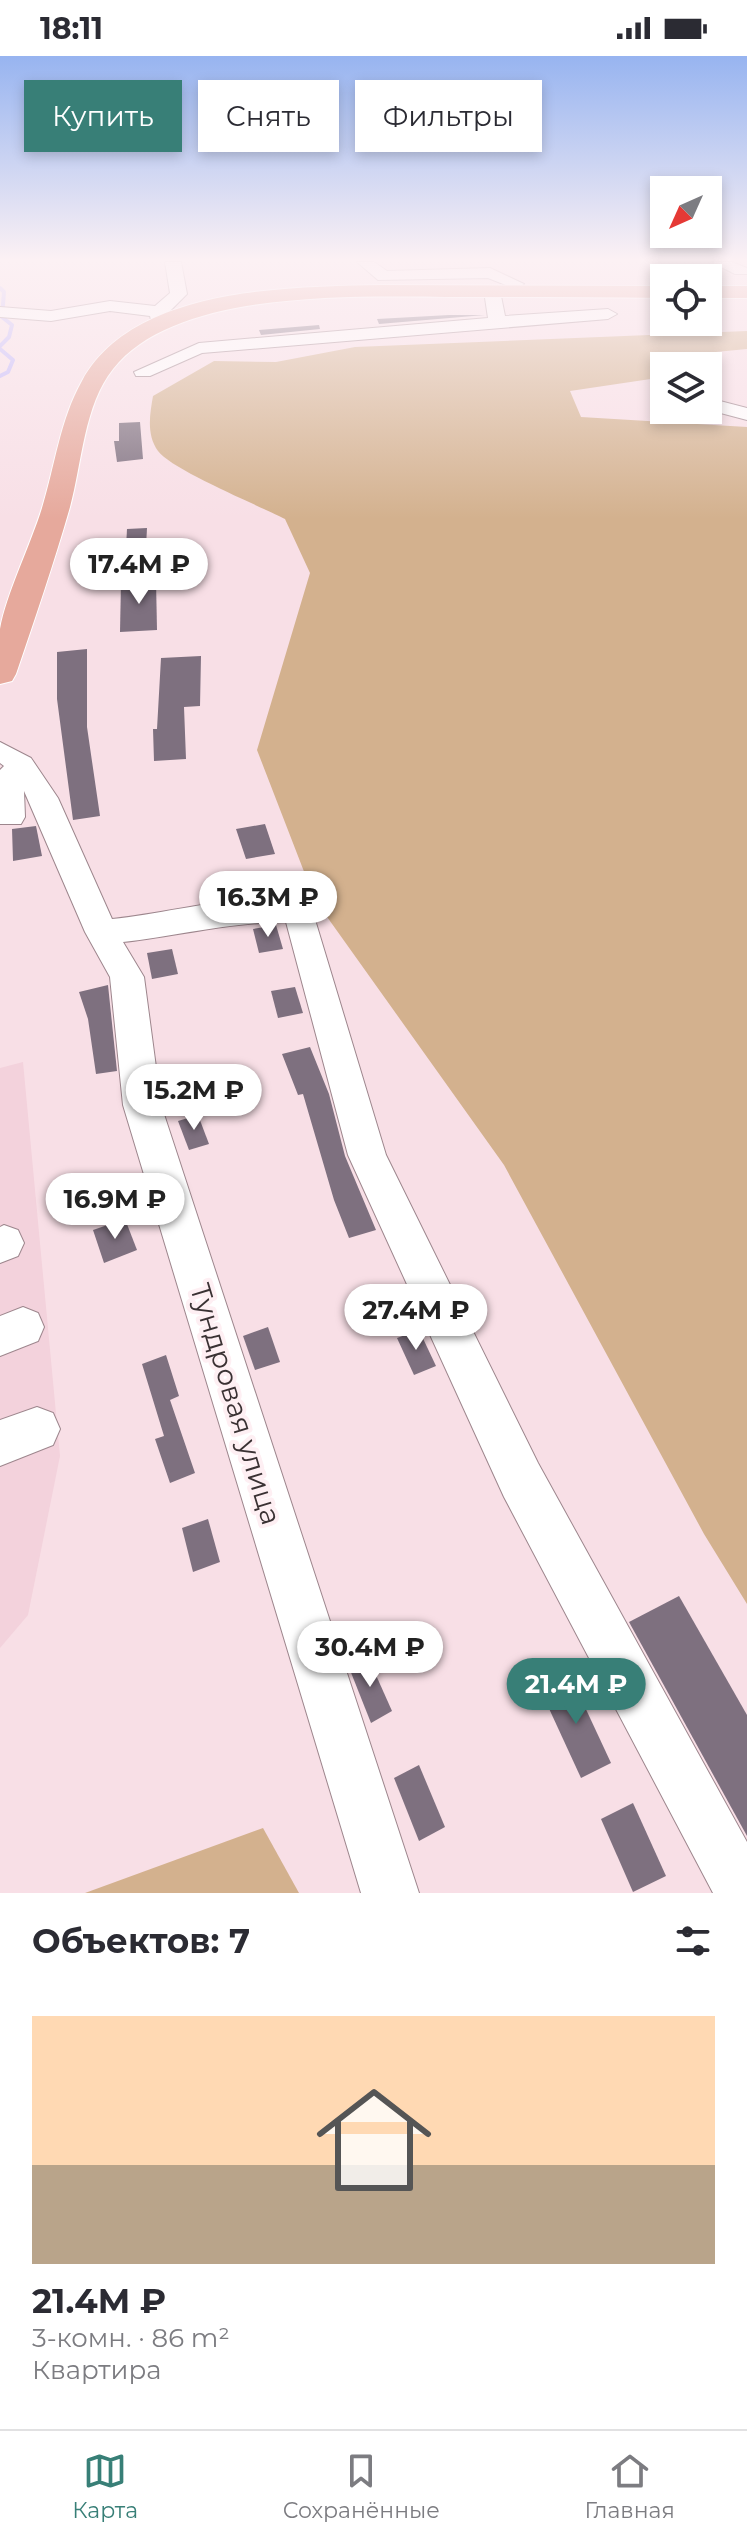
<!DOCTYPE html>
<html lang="ru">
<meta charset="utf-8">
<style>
:root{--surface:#fff;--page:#f2f2f3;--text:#2b2b33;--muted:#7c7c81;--line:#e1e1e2;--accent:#387f77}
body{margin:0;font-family:Montserrat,sans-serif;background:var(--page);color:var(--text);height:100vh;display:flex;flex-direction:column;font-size:30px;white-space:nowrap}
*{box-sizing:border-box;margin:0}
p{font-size:26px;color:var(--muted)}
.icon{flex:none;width:44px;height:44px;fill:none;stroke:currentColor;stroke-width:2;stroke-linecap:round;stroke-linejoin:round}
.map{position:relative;height:1837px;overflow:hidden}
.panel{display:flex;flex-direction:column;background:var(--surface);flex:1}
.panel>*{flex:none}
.banner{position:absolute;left:24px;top:24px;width:700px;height:72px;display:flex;gap:16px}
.needle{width:52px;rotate:225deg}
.buttons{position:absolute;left:650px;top:120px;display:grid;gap:16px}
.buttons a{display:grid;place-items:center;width:72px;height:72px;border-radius:0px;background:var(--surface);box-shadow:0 4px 12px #0003;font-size:40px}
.price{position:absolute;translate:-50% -68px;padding:0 18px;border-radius:28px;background:#fff;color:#222;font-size:26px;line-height:52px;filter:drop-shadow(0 2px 4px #0008)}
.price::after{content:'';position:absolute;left:50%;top:48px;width:24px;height:18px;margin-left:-12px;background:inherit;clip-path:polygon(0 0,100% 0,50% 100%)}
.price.selected{background:var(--accent);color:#fff}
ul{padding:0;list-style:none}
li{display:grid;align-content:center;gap:16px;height:424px;padding:0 32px}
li+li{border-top:2px solid var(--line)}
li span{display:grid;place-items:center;height:248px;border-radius:0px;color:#555}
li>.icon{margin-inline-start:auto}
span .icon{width:144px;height:144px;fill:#fffc;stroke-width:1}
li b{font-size:34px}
h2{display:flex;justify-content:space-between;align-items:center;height:96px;padding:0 32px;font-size:34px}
.chip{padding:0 28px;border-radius:0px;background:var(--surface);box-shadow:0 4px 12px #0003;font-size:28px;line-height:72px}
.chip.selected{background:var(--accent);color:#fff}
.status{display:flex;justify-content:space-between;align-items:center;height:56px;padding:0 40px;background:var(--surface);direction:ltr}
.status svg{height:22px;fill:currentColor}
.tab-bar{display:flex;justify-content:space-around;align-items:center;height:112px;border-top:2px solid var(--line);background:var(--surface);font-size:22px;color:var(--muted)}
.tab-bar a{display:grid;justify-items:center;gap:4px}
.tab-bar .selected{color:var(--accent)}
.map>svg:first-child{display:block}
.built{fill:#f3d2dc}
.green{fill:#d3b18e}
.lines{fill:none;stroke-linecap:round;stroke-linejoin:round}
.stream{stroke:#bdb4fd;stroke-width:4}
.building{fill:#7e707f}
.minor-casing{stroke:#9d868d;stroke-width:2}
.major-casing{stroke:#fff;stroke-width:2}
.minor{fill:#fff;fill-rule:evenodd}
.major{fill:#e6a99c;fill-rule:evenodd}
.labels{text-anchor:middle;stroke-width:8;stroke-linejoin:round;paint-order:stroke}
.near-street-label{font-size:28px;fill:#3a3133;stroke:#feeff3}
</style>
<div class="status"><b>18:11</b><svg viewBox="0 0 49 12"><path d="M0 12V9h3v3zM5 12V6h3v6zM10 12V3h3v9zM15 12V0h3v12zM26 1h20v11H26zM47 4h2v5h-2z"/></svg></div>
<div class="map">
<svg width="747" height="1837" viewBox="0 0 747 1837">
<rect width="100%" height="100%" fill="#f8dfe6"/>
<polygon class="built" points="23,1006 60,1400 28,1559 0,1592 0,1012"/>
<g class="green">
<path d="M747,275V293L705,297L698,310H664V321L570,335L581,361L747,371V1548L704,1478L504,1109L315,844L257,694L310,517L285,463C260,450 172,414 158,395C146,378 150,358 153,340L214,305L276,306L355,291Z"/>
<polygon points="263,1772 299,1837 85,1837"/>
</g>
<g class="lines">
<g class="stream">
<polyline points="0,232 4,236 2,261 12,269 9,281 0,290"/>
<polyline points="0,293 13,304 8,316 0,320"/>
</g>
</g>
<g class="building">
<polygon points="449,259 485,259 379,268 377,263"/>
<polygon points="319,269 320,273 261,279 259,274"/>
<polygon points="140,366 143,403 117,406 114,385 119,385 119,367"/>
<polygon points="147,472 146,491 126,492 127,473"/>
<polygon points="156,524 157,574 120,576 121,526"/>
<polygon points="87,593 87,671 100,760 73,764 57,643 57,596"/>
<polygon points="201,600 200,650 184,651 186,703 154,705 153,673 157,673 161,602"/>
<polygon points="265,768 275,798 246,803 236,773"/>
<polygon points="36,770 42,800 13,805 12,773"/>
<polygon points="276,869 283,893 259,897 253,873"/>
<polygon points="172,893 178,918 152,923 147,897"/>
<polygon points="108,929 117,1015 96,1018 88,963 79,936"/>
<polygon points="295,931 303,957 278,962 271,935"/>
<polygon points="310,991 329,1038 345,1100 376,1174 349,1182 334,1144 303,1038 298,1039 282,998"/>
<polygon points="198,1059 209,1088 189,1094 178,1065"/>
<polygon points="125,1163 137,1194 104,1207 93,1174"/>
<polygon points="268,1271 280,1306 255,1314 243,1280"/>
<polygon points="419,1274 436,1310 414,1319 397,1282"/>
<polygon points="166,1299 179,1340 170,1344 195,1417 170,1427 155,1383 164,1380 142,1308"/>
<polygon points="208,1463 220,1506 193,1516 182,1472"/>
<polygon points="679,1540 747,1659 747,1780 629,1566"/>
<polygon points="367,1599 392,1655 371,1667 348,1609"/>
<polygon points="570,1619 611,1707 581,1722 540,1633"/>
<polygon points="419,1709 445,1771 419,1785 394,1722"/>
<polygon points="633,1747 666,1820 633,1836 601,1763"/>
</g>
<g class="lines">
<defs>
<g id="minor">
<polygon points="165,206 181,206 187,238 168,257 165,272 153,272 150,260 110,255 51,265 0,261 0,251 51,255 110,245 155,250 170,237"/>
<polygon points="357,206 374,206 387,215 490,212 524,228 516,233 488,222 378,224"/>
<polygon points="711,206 732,206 747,212 747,218 735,218"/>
<polygon points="492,230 500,235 505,260 608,253 617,258 608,263 202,297 150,320 136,320 134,316 199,287 488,262 484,235"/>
<polygon points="720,345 747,352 747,364 713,355 710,351"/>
<path d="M0,686L31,702L58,742L112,863C168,858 258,832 310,847L386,1099L538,1407L747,1786V1837H713L504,1441L348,1099L286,866C230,866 178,880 123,886L144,921L161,1049L419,1837H361L123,1049L110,921L85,876L24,735L25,761L21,768H0V714L4,710L0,707Z"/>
<polygon points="4,1169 18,1174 24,1187 18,1200 0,1207 0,1171"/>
<polygon points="23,1251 38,1257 44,1271 38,1285 0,1300 0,1260"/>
<polygon points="37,1351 53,1357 60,1373 53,1389 0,1410 0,1364"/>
</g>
<g id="major">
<path d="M381,229L664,230V242C599,241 535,241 470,241C373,241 179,229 113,313C84,349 82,407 70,451C54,507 35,562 16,618L12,625L0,628C0,610 0,590 0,573C6,539 31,488 42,452C55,410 60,364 82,325C133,231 288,231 381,229Z"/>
<rect x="708" y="230" width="39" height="12"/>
</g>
</defs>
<use href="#minor" class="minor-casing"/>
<use href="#major" class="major-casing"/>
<use href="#minor" class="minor"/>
<use href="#major" class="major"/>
</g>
<linearGradient id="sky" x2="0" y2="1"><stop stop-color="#97b4f0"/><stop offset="0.44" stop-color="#fcf1f4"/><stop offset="1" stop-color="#fcf1f4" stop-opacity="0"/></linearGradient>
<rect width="747" height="463" fill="url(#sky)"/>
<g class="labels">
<g class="near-street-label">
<text transform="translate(236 1348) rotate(73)" y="10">Тундровая улица</text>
</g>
</g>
</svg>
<div class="buttons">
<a><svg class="needle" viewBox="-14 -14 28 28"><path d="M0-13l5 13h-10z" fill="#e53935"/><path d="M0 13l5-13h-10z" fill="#7c7c81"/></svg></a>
<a><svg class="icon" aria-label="locate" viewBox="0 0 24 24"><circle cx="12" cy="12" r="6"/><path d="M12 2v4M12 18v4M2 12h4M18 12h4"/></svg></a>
<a><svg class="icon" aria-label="layers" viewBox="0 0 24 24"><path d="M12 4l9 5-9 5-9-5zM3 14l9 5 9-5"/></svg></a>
</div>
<b class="price" style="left:139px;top:550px">17.4M ₽</b>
<b class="price" style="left:268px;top:883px">16.3M ₽</b>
<b class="price" style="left:194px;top:1076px">15.2M ₽</b>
<b class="price" style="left:115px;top:1185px">16.9M ₽</b>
<b class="price" style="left:416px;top:1296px">27.4M ₽</b>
<b class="price" style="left:370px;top:1633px">30.4M ₽</b>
<b class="price selected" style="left:576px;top:1670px">21.4M ₽</b>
<div class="banner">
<a class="chip selected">Купить</a>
<a class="chip">Снять</a>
<a class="chip">Фильтры</a>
</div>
</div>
<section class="panel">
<h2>Объектов: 7<svg class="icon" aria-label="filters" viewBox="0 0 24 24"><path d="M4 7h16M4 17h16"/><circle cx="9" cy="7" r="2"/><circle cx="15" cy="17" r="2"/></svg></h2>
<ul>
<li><span style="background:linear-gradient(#ffd9b3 60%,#b9a48a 0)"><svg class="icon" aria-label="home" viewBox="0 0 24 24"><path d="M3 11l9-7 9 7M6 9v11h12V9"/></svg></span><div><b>21.4M ₽</b><p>3-комн. · 86 m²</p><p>Квартира</p></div></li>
</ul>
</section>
<nav class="tab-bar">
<a class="selected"><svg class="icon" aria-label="map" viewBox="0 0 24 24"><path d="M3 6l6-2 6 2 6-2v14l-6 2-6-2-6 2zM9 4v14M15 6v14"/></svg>Карта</a>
<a><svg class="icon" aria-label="saved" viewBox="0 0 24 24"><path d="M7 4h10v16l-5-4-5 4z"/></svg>Сохранённые</a>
<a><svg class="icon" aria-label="home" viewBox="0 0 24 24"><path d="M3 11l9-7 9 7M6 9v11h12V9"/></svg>Главная</a>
</nav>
